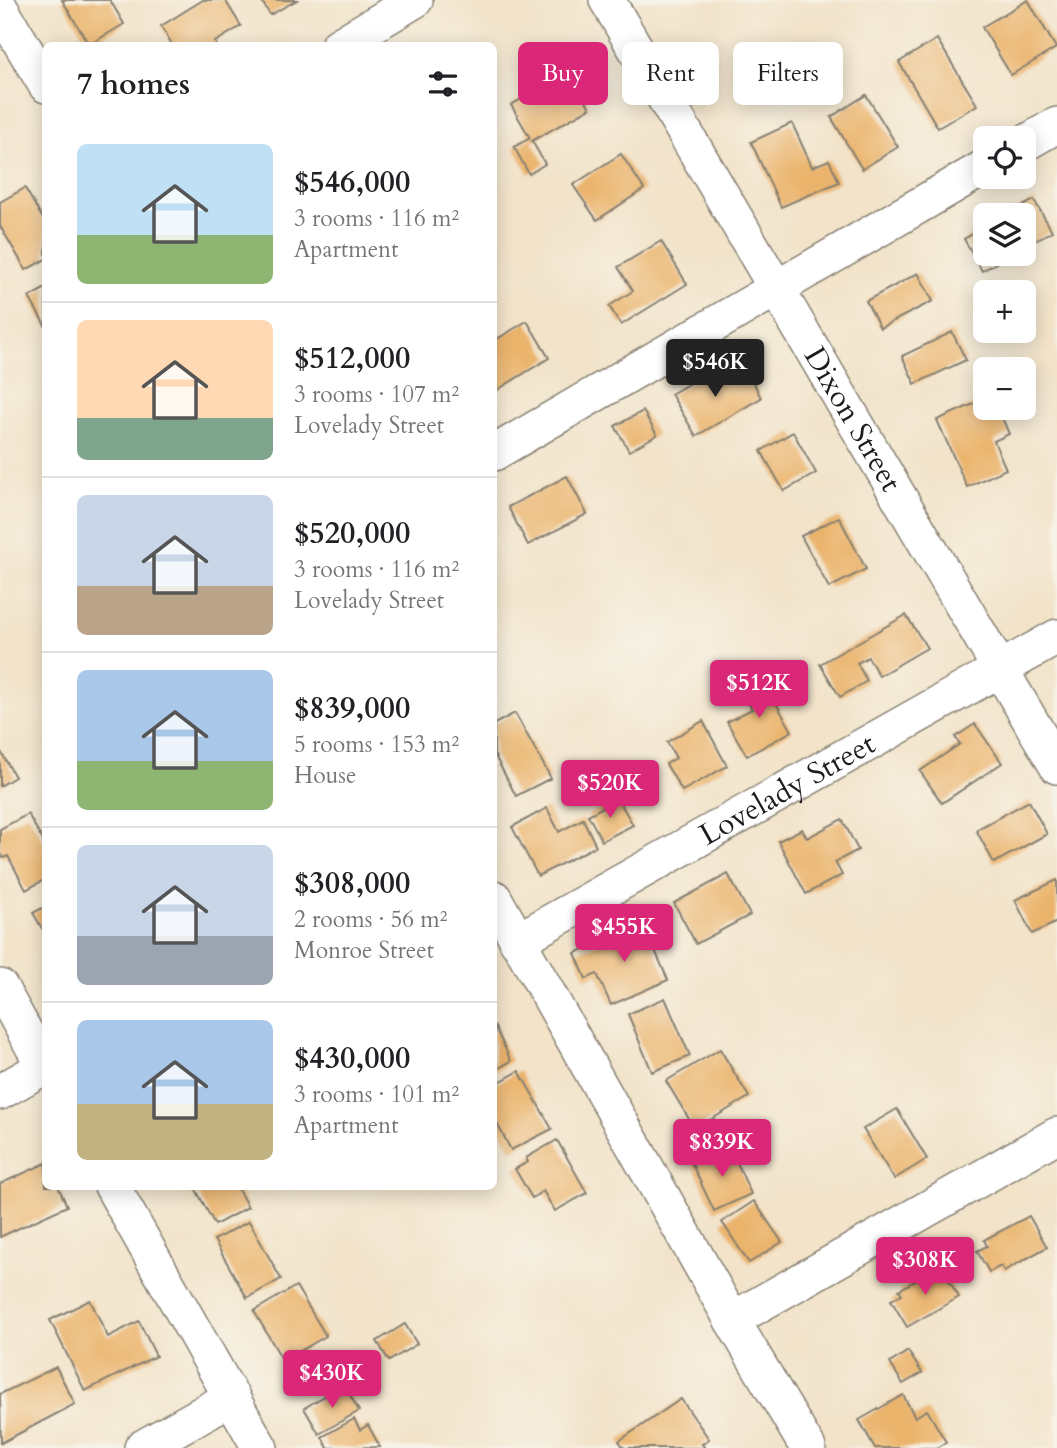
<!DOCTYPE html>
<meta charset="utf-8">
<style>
:root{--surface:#fff;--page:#f2f2f2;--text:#202124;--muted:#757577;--line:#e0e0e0;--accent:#db2777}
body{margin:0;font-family:Cardo,serif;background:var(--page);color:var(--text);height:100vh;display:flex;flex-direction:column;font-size:26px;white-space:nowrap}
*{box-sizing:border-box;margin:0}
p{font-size:23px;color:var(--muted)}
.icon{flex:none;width:38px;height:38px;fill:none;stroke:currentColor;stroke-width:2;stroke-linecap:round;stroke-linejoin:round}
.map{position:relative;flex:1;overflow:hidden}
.panel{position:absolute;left:42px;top:42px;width:455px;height:1148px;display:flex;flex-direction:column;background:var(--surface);border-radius:10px;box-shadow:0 4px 18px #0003}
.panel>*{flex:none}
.hud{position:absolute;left:518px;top:42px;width:434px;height:63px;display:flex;gap:14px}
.tools{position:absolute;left:973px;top:126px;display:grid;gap:14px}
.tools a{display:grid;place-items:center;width:63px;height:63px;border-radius:10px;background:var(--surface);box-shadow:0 4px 18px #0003;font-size:35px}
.price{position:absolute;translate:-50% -60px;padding:0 16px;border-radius:7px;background:var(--accent);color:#fff;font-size:23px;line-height:46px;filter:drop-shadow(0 2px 4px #0008)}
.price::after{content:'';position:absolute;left:50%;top:42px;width:21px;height:16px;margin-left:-10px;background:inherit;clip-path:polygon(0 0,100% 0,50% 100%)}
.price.on{background:#222;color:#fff}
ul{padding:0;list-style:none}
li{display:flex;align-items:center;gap:21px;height:175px;padding:0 35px}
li+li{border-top:2px solid var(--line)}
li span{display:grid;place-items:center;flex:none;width:196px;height:140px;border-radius:10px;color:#555}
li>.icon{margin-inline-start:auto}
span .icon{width:84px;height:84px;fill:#fffc;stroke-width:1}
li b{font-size:30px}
h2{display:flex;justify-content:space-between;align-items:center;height:84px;padding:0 35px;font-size:30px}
.chip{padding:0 24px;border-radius:10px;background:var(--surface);box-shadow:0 4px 18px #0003;font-size:24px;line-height:63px}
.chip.on{background:var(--accent);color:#fff}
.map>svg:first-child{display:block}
.building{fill:#ebb46c}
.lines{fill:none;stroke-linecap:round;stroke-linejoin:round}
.minor-casing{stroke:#878072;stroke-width:38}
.minor{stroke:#fff;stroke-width:35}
.labels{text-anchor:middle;stroke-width:5;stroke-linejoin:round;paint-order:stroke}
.street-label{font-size:30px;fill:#1c1c1c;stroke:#f7f3e8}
</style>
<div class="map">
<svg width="1057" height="1448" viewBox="0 0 1057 1448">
<rect width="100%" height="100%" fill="#f7f3e8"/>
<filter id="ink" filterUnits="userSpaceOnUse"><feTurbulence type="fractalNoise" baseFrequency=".0143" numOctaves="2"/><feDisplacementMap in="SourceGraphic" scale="14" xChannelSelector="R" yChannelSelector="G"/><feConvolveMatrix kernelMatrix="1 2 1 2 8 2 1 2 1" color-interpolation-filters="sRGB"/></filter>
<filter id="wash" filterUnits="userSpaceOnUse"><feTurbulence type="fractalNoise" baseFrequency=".00686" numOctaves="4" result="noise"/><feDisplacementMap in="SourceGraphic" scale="28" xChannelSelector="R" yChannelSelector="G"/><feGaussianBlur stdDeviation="1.57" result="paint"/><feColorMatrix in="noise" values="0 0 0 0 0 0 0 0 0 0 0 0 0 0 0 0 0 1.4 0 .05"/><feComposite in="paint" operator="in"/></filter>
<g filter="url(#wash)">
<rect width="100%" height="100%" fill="#f2e3c9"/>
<g id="blocks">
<g class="building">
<polygon points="62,0 110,0 124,24 89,45"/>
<polygon points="203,0 225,0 241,26 215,42 217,46 173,46 161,26"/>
<polygon points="261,0 297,0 270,15"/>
<polygon points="1028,0 1056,48 1011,75 982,27"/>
<polygon points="937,39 977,105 938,128 899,62"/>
<polygon points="570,72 590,108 532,141 545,164 529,174 514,147 530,138 511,105"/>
<polygon points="866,95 898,147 862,169 831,117"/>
<polygon points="792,123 812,167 829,160 839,182 781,207 751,142"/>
<polygon points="621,154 644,189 597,220 573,185"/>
<polygon points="25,188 46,224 46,259 26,270 0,226 0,202"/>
<polygon points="1034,200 1052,231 1024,247 1024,215 1006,215"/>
<polygon points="985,227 985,254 1012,254 982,271 964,239"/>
<polygon points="661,241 687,284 621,325 609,306 633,291 618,267"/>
<polygon points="918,273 933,301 880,328 866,301"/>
<polygon points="46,288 46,327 29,297"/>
<polygon points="527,321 549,358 494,392 494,333 497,339"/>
<polygon points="952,332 966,360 915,384 902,356"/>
<polygon points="734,368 740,378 749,373 761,398 696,436 671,394 712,370 717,378"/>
<polygon points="985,399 985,408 998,408 1009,434 994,441 1006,469 967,487 937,420"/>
<polygon points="643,411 657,435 629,451 615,426"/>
<polygon points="793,432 816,473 784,491 761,451"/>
<polygon points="567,476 587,514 528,545 508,507"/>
<polygon points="839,517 866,569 829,588 801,536"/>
<polygon points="906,615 927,648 879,676 868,657 857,663 867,681 840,697 820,664"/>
<polygon points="762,679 792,731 747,756 727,722 752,709 742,691"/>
<polygon points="515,713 551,778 516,796 494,754 494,724"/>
<polygon points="703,721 727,766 682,791 666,764 676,758 667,742"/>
<polygon points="975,724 1002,763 942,803 920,771 960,744 955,737"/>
<polygon points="0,750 15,777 0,786"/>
<polygon points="618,799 633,825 602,841 588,815"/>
<polygon points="1029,801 1047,834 994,863 976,830"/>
<polygon points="547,808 559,832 583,819 596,846 538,876 512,827"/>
<polygon points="28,814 46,846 46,879 26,890 8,856 3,858 0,852 0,829"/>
<polygon points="842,819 858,850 835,862 842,875 806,894 778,841 802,829 807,838"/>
<polygon points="728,874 750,915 696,944 674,903"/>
<polygon points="1057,880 1057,922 1032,934 1015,900"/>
<polygon points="46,906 46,935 33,913"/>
<polygon points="643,923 668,980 611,1005 597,974 586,979 575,953"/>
<polygon points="665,998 690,1056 652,1072 628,1014"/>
<polygon points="494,1025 511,1061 494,1071"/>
<polygon points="720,1049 749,1097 695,1129 666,1081"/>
<polygon points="519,1071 552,1129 511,1150 494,1118 494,1085"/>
<polygon points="897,1109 927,1159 894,1179 863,1129"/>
<polygon points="557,1140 587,1193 555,1211 543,1191 532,1198 515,1169 528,1162 526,1158"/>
<polygon points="730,1147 751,1194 714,1211 692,1164"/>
<polygon points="46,1163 46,1186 58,1186 67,1206 0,1237 0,1184"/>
<polygon points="194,1186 236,1186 248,1207 215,1225"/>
<polygon points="754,1201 782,1242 749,1263 722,1222"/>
<polygon points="1029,1216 1047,1247 1004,1271 1001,1266 989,1272 977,1251 987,1246 984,1240"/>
<polygon points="249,1221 281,1279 247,1298 214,1240"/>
<polygon points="940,1266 959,1297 907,1327 891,1300 902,1294 899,1290"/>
<polygon points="296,1286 326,1336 283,1361 254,1311"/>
<polygon points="90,1300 108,1337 139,1321 156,1356 85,1391 50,1320"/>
<polygon points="405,1324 417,1344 389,1361 377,1341"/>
<polygon points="908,1351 922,1373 903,1384 890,1363"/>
<polygon points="56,1367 75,1404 1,1443 0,1394"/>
<polygon points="344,1385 359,1411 319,1434 304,1408"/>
<polygon points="903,1395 915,1417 927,1410 946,1442 936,1448 875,1448 859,1420"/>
<polygon points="681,1399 709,1439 702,1444 705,1448 624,1448 619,1441"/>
<polygon points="354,1419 360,1430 368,1425 380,1447 328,1448 322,1437"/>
</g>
</g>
</g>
<g filter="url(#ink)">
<use href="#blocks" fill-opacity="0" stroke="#878072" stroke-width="2"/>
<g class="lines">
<defs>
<g id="minor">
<path id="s1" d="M607,0L1057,766"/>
<polyline points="0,8 46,85"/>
<polyline points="338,46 415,0"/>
<polyline points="1024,144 1057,125"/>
<polyline points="494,453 985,167"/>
<polyline points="494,898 732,1320 808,1448"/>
<path id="s2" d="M517,941L1057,637"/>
<polyline points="0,987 46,1070"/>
<polyline points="0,1092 44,1067"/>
<polyline points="112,1186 260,1448"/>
<polyline points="732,1320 1057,1135"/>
<polyline points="142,1448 232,1397"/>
</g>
</defs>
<use href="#minor" class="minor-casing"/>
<use href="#minor" class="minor"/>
</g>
</g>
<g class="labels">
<g class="street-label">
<text dy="10" stroke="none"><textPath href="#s1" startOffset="486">Dixon Street</textPath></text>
<text dy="10" stroke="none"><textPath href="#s2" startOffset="310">Lovelady Street</textPath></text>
</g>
</g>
</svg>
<div class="tools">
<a><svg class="icon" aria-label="locate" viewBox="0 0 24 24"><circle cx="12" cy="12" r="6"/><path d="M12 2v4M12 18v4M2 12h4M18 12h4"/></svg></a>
<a><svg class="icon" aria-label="layers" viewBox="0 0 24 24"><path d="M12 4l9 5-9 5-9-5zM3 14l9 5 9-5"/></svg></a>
<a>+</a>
<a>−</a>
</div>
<b class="price on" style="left:715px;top:399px">$546K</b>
<b class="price" style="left:759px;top:720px">$512K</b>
<b class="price" style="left:610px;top:820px">$520K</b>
<b class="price" style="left:624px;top:964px">$455K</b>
<b class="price" style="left:722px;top:1179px">$839K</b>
<b class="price" style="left:925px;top:1297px">$308K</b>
<b class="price" style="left:332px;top:1410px">$430K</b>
<div class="hud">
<a class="chip on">Buy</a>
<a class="chip">Rent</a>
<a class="chip">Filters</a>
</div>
<section class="panel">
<h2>7 homes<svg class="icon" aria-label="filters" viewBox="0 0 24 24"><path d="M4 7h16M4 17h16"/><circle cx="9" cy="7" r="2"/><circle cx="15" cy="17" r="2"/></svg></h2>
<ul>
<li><span style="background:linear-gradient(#bfe0f5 65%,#8fb573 0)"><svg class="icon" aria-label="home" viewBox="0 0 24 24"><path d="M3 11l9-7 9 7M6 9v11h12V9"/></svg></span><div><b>$546,000</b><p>3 rooms · 116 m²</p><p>Apartment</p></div></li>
<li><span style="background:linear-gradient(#ffd9b3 70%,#7fa58c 0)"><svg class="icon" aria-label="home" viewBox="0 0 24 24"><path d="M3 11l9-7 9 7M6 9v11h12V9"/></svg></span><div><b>$512,000</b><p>3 rooms · 107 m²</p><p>Lovelady Street</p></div></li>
<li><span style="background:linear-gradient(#c9d6e8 65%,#b9a48a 0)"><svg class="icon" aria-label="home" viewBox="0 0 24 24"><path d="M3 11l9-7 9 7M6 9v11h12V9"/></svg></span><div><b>$520,000</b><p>3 rooms · 116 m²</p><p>Lovelady Street</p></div></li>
<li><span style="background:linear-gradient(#a9c7e8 65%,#8fb573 0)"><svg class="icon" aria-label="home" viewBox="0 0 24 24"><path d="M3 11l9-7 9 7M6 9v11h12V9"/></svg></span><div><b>$839,000</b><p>5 rooms · 153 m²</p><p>House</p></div></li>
<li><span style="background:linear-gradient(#c9d6e8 65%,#9aa5b1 0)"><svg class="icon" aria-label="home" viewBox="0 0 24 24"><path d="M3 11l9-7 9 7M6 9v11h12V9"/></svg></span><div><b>$308,000</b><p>2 rooms · 56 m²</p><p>Monroe Street</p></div></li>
<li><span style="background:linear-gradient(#a9c7e8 60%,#c2b280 0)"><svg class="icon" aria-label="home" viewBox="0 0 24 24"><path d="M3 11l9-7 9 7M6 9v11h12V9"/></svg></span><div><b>$430,000</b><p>3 rooms · 101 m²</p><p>Apartment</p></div></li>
</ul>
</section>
</div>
